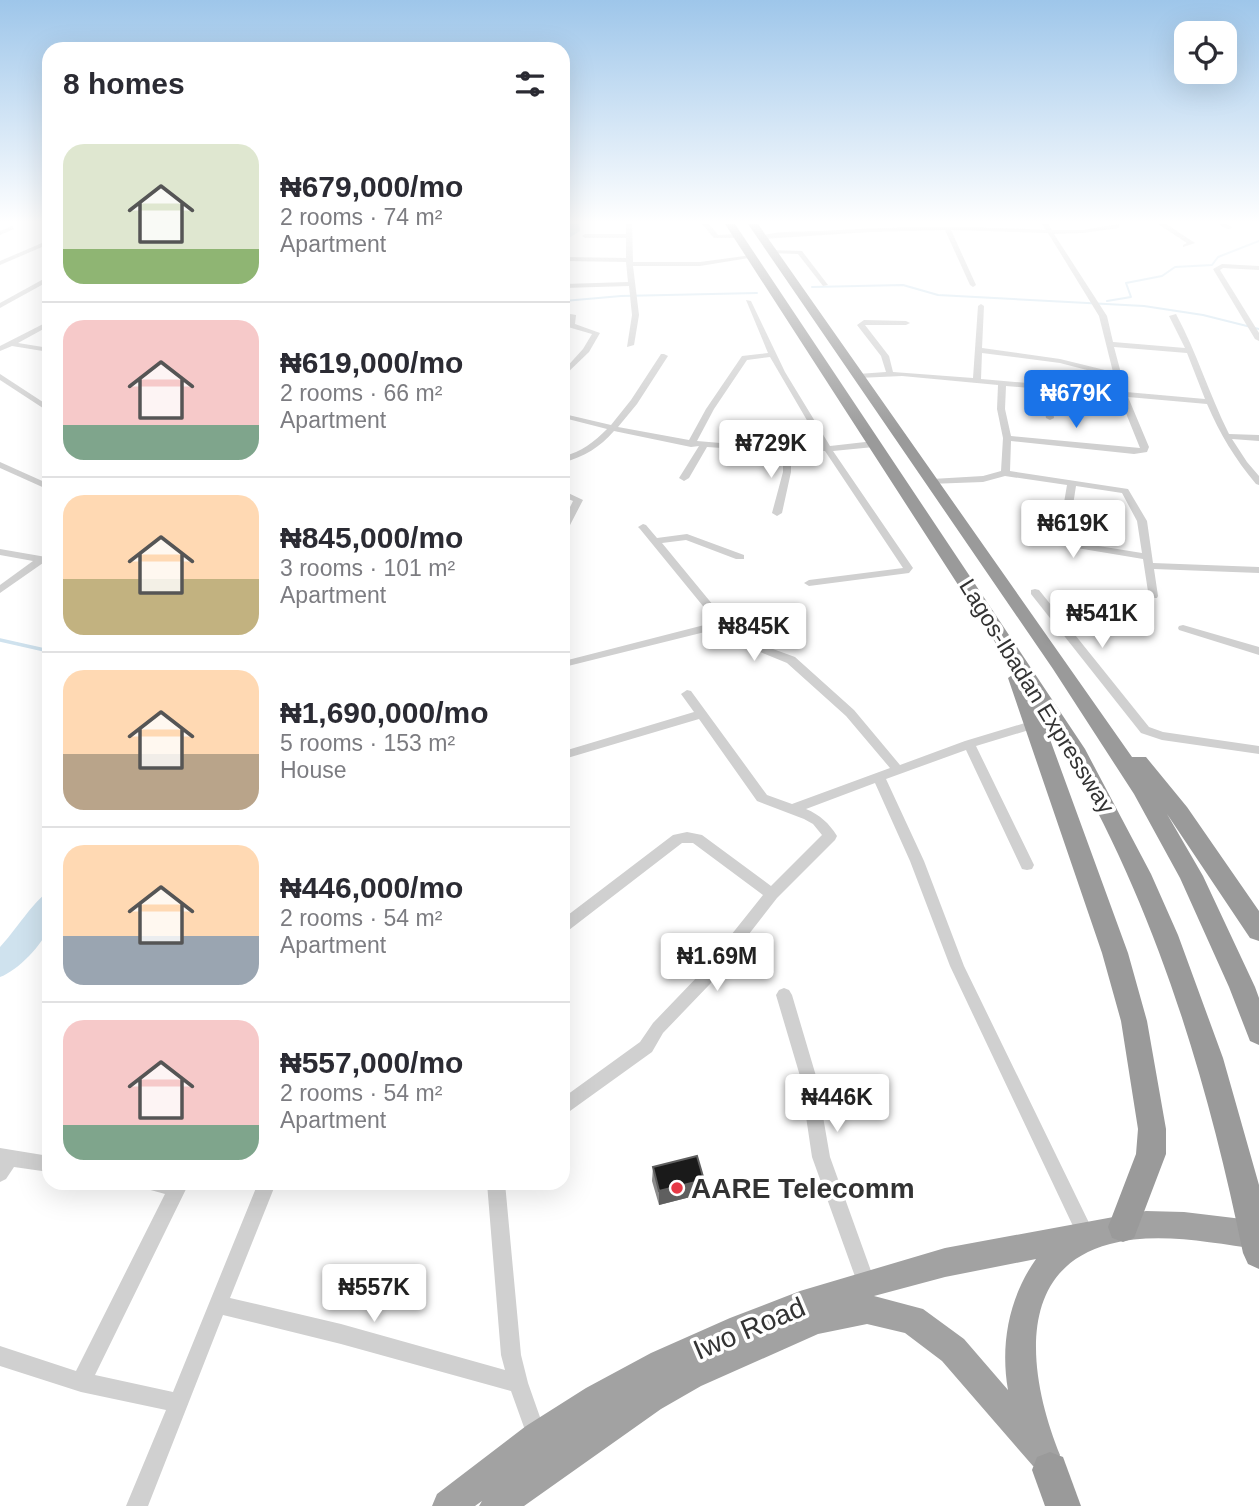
<!DOCTYPE html>
<meta charset="utf-8">
<style>
:root{--surface:#fff;--page:#f7f7f7;--text:#2b2b33;--muted:#7c7c81;--line:#e1e1e2;--accent:#1a73e8}
body{margin:0;font-family:Arial,sans-serif;background:var(--page);color:var(--text);height:100vh;display:flex;flex-direction:column;font-size:26px;white-space:nowrap}
*{box-sizing:border-box;margin:0}
p{font-size:23px;color:var(--muted)}
.icon{flex:none;width:38px;height:38px;fill:none;stroke:currentColor;stroke-width:2;stroke-linecap:round;stroke-linejoin:round}
.map{position:relative;flex:1;overflow:hidden}
.panel{position:absolute;left:42px;top:42px;width:528px;height:1148px;display:flex;flex-direction:column;background:var(--surface);border-radius:21px;box-shadow:0 7px 28px #0002}
.panel>*{flex:none}
.controls{position:absolute;left:1174px;top:21px;display:grid;gap:14px}
.controls a{display:grid;place-items:center;width:63px;height:63px;border-radius:14px;background:var(--surface);box-shadow:0 7px 28px #0002;font-size:35px}
.price{position:absolute;translate:-50% -60px;padding:0 16px;border-radius:7px;background:#fff;color:#222;font-size:23px;line-height:46px;filter:drop-shadow(0 2px 4px #0008)}
.price::after{content:'';position:absolute;left:50%;top:42px;width:21px;height:16px;margin-left:-10px;background:inherit;clip-path:polygon(0 0,100% 0,50% 100%)}
.price.active{background:var(--accent);color:#fff}
ul{padding:0;list-style:none}
li{display:flex;align-items:center;gap:21px;height:175px;padding:0 21px}
li+li{border-top:2px solid var(--line)}
li span{display:grid;place-items:center;flex:none;width:196px;height:140px;border-radius:21px;color:#555}
li>.icon{margin-inline-start:auto}
span .icon{width:84px;height:84px;fill:#fffc;stroke-width:1}
li b{font-size:30px}
h2{display:flex;justify-content:space-between;align-items:center;height:84px;padding:0 21px;font-size:30px}
.map>svg:first-child{display:block}
.lines{fill:none;stroke-linecap:round;stroke-linejoin:round}
.stream-far1{stroke:#cfe2ee;stroke-width:2}
.stream{stroke:#cfe2ee;stroke-width:3.5}
.river{fill:#cfe2ee;fill-rule:evenodd}
.minor{fill:#d0d0d0;fill-rule:evenodd}
.trunk{fill:#a2a2a2;fill-rule:evenodd}
.motorway{fill:#9a9a9a;fill-rule:evenodd}
.wall{fill:#8c8c8c}
.shaded-wall{fill:#5f5f5f}
.building{fill:#1a1a1a;stroke:#5f5f5f;stroke-width:2}
.poi-dot{fill:#e63946;stroke:#fff;stroke-width:2.5}
.labels{text-anchor:middle;stroke-width:7;stroke-linejoin:round;paint-order:stroke}
.street-label{font-size:23px;fill:#333;stroke:#fff}
.near-poi-label{font-size:28px;font-weight:bold;fill:#333;stroke:#fff;text-anchor:start}
.near-street-label{font-size:28px;fill:#333;stroke:#fff}
</style>
<div class="map">
<svg width="1259" height="1506" viewBox="0 0 1259 1506">
<rect width="100%" height="100%" fill="#fff"/>
<g class="lines">
<g class="stream-far1">
<polyline points="812,287 903,285 938,295 1144,306 1203,315 1259,329"/>
<polyline points="564,301 621,296 757,293"/>
<polyline points="1107,301 1131,297 1126,283 1162,276 1175,267 1212,265 1218,257 1259,241"/>
</g>
<polyline class="stream" points="0,640 49,651"/>
<g class="river">
<polygon points="567,224 579,224 580,231 564,241"/>
<path d="M49,892C49,902 52,916 49,926C44,944 17,971 0,977V947C13,934 37,896 49,892Z"/>
</g>
<g class="minor">
<polygon points="626,224 632,224 633,262 700,262 752,255 755,257 700,266 633,266 639,315 634,345 627,347 632,315 629,286 564,288 564,284 628,282 626,262 564,261 564,257 626,258 626,238 585,238 582,236 585,234 626,234"/>
<polygon points="702,224 709,224 718,235 738,234 741,236 738,238 714,238"/>
<path d="M1042,224H1048L1052,230H1083L1119,224V228L1083,233L1054,234L1107,316L1113,342L1185,348L1169,316L1176,314C1197,353 1209,394 1229,434L1259,435V441L1232,439L1247,462L1259,476V485L1256,484C1235,459 1220,434 1207,404L1128,397L1149,447L1147,452L1134,454L1011,441L1010,471L1128,489L1147,521L1153,563L1259,567V573L1154,569L1158,596L1157,598H1149L1143,559L1077,548L1060,540L1058,538L1067,485L1005,476L983,482L929,484L927,482L932,479L983,476L1001,471L1003,438L997,409L998,385L902,376L858,378L854,376L858,374L886,372L881,356L857,325L864,320L906,321L910,323L906,325H865L889,356L893,372L973,378L978,306L981,304L984,306L982,348L1060,359L1113,372L1099,316L1048,233L951,230L976,285L973,287L970,285L945,230L870,232L762,239L759,237C775,230 805,232 823,231C898,226 971,226 1046,230ZM1114,347L1187,353L1205,399L1126,392ZM982,353L1060,363L1114,377L1118,391L981,379ZM1006,386L1041,389L1046,418L1050,420L1054,418L1050,390L1119,396L1140,448L1011,436L1005,409ZM1076,486L1122,493L1137,521L1142,553L1080,543L1068,537Z"/>
<polygon points="1158,224 1166,224 1195,243 1183,247 1183,245 1187,243"/>
<polygon points="1219,224 1227,224 1232,228 1227,229"/>
<polygon points="12,226 14,229 0,235 0,231"/>
<polygon points="49,240 49,244 0,265 0,261"/>
<polygon points="772,250 802,251 828,285 823,286 798,254 770,253"/>
<polygon points="1222,264 1259,266 1259,270 1223,268 1220,270 1259,333 1259,341 1255,339 1213,269"/>
<polygon points="49,276 49,281 0,308 0,303"/>
<path d="M746,300L751,301L785,372L830,446L874,441L878,444L874,447L833,451L913,568L909,573L809,586L804,583L809,580L903,568L825,451L791,452V472L782,513L777,516L772,513L783,472V452L707,447L689,478L684,481L679,478L699,446L691,447L614,431C600,447 584,457 564,462V456C581,452 594,442 607,429L564,418V414L611,425L631,400L661,354H664L668,356L637,404L618,427L689,440L706,409L742,356L768,353ZM770,357L822,446H756L697,441L714,409L747,360Z"/>
<polygon points="564,313 576,315 575,324 600,333 589,352 564,376 564,370 583,349 592,334 568,327 569,318 564,317"/>
<polygon points="49,321 49,326 18,343 49,348 49,352 12,346 0,351 0,346"/>
<polygon points="0,374 49,406 49,412 0,380"/>
<polygon points="0,462 49,484 49,490 0,468"/>
<polygon points="564,491 583,500 569,527 564,530 564,519 573,501 564,497"/>
<path d="M643,524L646,525L657,538L687,534L744,555V559H736L686,540L662,543L727,622L751,641L795,657L854,710L900,765L965,741L1035,720L1039,721L1041,724L1039,727L976,746L1034,865L1032,869L1027,870L1022,869L966,750L886,779L924,861L964,966L1093,1231L1096,1237L1093,1243L1087,1246L1081,1243L950,966L910,861L875,783L806,809C820,815 829,823 837,836L835,840L777,898L710,984L663,1033L652,1052L570,1111L564,1114V1097L640,1042L653,1023L700,974L763,895L693,843H682L569,930L564,932V918L673,835L687,832L702,835L771,886L822,835L813,824L804,819L757,801L699,719L564,759V751L694,712L681,694L687,690L691,691L767,795L792,804L890,768L846,716L787,663L743,645L721,628L564,667V661L716,622L640,529L638,527Z"/>
<polygon points="0,549 46,557 49,558 49,561 43,563 0,593 0,585 33,561 0,555"/>
<polygon points="1035,589 1039,590 1149,727 1163,732 1259,746 1259,754 1162,740 1141,733 1031,594 1031,590"/>
<polygon points="1183,625 1259,647 1259,655 1179,630 1178,628 1179,626"/>
<polygon points="784,988 789,990 792,995 816,1076 830,1157 875,1282 873,1289 866,1291 859,1289 857,1282 812,1157 800,1076 776,995 779,990"/>
<polygon points="0,1148 49,1156 49,1172 14,1167 6,1179 0,1182"/>
<polygon points="144,1183 189,1183 95,1375 173,1392 258,1183 276,1183 230,1298 341,1324 505,1370 501,1355 487,1183 505,1183 521,1355 528,1383 547,1437 544,1444 537,1447 530,1444 511,1391 341,1344 223,1315 148,1506 126,1506 166,1410 81,1392 0,1366 0,1346 76,1371 165,1194 147,1189"/>
</g>
<path class="trunk" d="M1146,1211L1184,1212L1259,1221V1249C1211,1243 1158,1231 1110,1244C1010,1270 1031,1384 1060,1455L1055,1466L1044,1471L1033,1466L942,1361L905,1333L867,1324L818,1334L701,1386L661,1409L524,1506H479L482,1501L475,1506H432L437,1494L526,1426L586,1388L651,1353L730,1318L800,1291L945,1248ZM1036,1259C1009,1297 1000,1344 1008,1390L964,1339L923,1309L874,1296L945,1277Z"/>
<g class="motorway">
<path d="M725,224H735L1085,749L1151,874L1178,935L1223,1058L1259,1185V1269L1248,1264L1243,1253C1204,1063 1146,876 1040,712L1128,953L1147,1021L1166,1129V1154L1134,1238L1123,1242L1112,1238L1108,1227L1136,1154L1138,1129L1121,1021L1102,953L1008,678L1015,673Z"/>
<polygon points="748,224 758,224 1132,757 1146,757 1187,807 1259,911 1259,941 1250,938 1167,814 1203,876 1255,987 1259,998 1259,1045 1250,1041 1229,987 1180,878 1134,794 1053,669"/>
<polygon points="1050,1452 1063,1457 1081,1506 1045,1506 1032,1470 1037,1457"/>
</g>
</g>
<polygon class="wall" points="653,1167 704,1180 702,1194 659,1205 652,1181"/>
<polygon class="shaded-wall" points="704,1180 702,1194 659,1205 659,1191"/>
<polygon class="building" points="697,1156 704,1180 659,1191 653,1167"/>
<linearGradient id="sky" x2="0" y2="1"><stop stop-color="#9ec6ea"/><stop offset="0.51" stop-color="#fff"/><stop offset="1" stop-color="#fff" stop-opacity="0"/></linearGradient>
<rect width="1259" height="435" fill="url(#sky)"/>
<circle class="poi-dot" cx="677" cy="1188" r="7"/>
<g class="labels">
<g class="street-label">
<text transform="translate(1037 696) rotate(58)" y="8">Lagos-Ibadan Expressway</text>
</g>
<g class="near-poi-label">
<text x="691" y="1198">AARE Telecomm</text>
</g>
<g class="near-street-label">
<text transform="translate(749 1328) rotate(-23)" y="10">Iwo Road</text>
</g>
</g>
</svg>
<div class="controls">
<a><svg class="icon" aria-label="locate" viewBox="0 0 24 24"><circle cx="12" cy="12" r="6"/><path d="M12 2v4M12 18v4M2 12h4M18 12h4"/></svg></a>
</div>
<b class="price active" style="left:1076px;top:430px">₦679K</b>
<b class="price" style="left:771px;top:480px">₦729K</b>
<b class="price" style="left:1073px;top:560px">₦619K</b>
<b class="price" style="left:1102px;top:650px">₦541K</b>
<b class="price" style="left:754px;top:663px">₦845K</b>
<b class="price" style="left:717px;top:993px">₦1.69M</b>
<b class="price" style="left:837px;top:1134px">₦446K</b>
<b class="price" style="left:374px;top:1324px">₦557K</b>
<section class="panel">
<h2>8 homes<svg class="icon" aria-label="filters" viewBox="0 0 24 24"><path d="M4 7h16M4 17h16"/><circle cx="9" cy="7" r="2"/><circle cx="15" cy="17" r="2"/></svg></h2>
<ul>
<li><span style="background:linear-gradient(#dfe7d0 75%,#8fb573 0)"><svg class="icon" aria-label="home" viewBox="0 0 24 24"><path d="M3 11l9-7 9 7M6 9v11h12V9"/></svg></span><div><b>₦679,000/mo</b><p>2 rooms · 74 m²</p><p>Apartment</p></div></li>
<li><span style="background:linear-gradient(#f6c9c9 75%,#7fa58c 0)"><svg class="icon" aria-label="home" viewBox="0 0 24 24"><path d="M3 11l9-7 9 7M6 9v11h12V9"/></svg></span><div><b>₦619,000/mo</b><p>2 rooms · 66 m²</p><p>Apartment</p></div></li>
<li><span style="background:linear-gradient(#ffd9b3 60%,#c2b280 0)"><svg class="icon" aria-label="home" viewBox="0 0 24 24"><path d="M3 11l9-7 9 7M6 9v11h12V9"/></svg></span><div><b>₦845,000/mo</b><p>3 rooms · 101 m²</p><p>Apartment</p></div></li>
<li><span style="background:linear-gradient(#ffd9b3 60%,#b9a48a 0)"><svg class="icon" aria-label="home" viewBox="0 0 24 24"><path d="M3 11l9-7 9 7M6 9v11h12V9"/></svg></span><div><b>₦1,690,000/mo</b><p>5 rooms · 153 m²</p><p>House</p></div></li>
<li><span style="background:linear-gradient(#ffd9b3 65%,#9aa5b1 0)"><svg class="icon" aria-label="home" viewBox="0 0 24 24"><path d="M3 11l9-7 9 7M6 9v11h12V9"/></svg></span><div><b>₦446,000/mo</b><p>2 rooms · 54 m²</p><p>Apartment</p></div></li>
<li><span style="background:linear-gradient(#f6c9c9 75%,#7fa58c 0)"><svg class="icon" aria-label="home" viewBox="0 0 24 24"><path d="M3 11l9-7 9 7M6 9v11h12V9"/></svg></span><div><b>₦557,000/mo</b><p>2 rooms · 54 m²</p><p>Apartment</p></div></li>
</ul>
</section>
</div>
